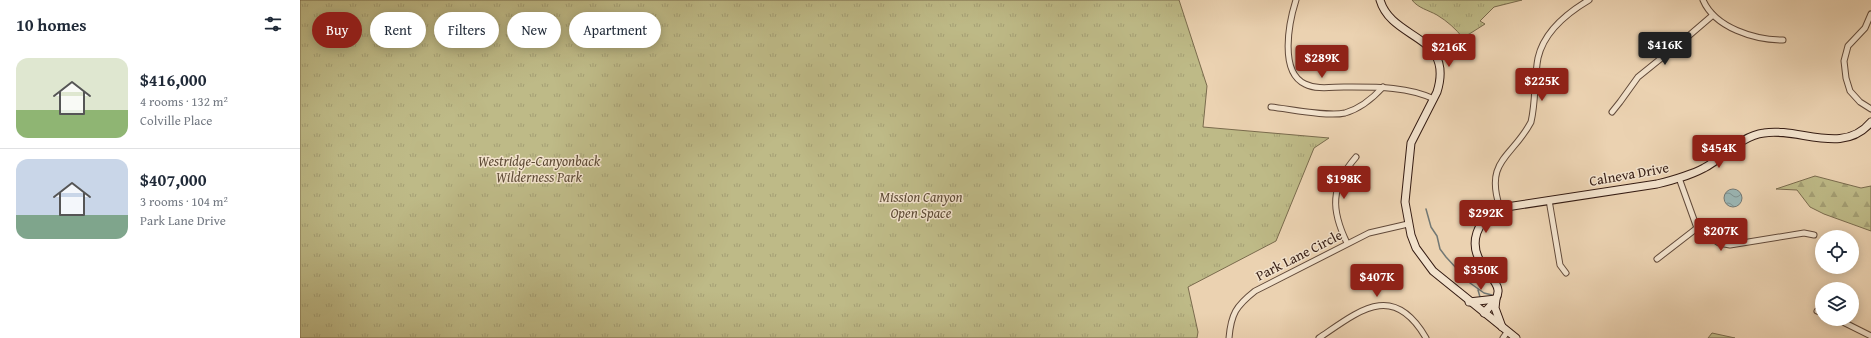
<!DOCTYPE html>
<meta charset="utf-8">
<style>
:root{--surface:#fff;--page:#f2f2f3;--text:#1f2937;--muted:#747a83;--line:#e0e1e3;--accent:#8f2418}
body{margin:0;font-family:"Gentium Book Plus",serif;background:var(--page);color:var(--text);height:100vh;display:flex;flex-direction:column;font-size:15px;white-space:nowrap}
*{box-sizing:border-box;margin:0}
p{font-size:13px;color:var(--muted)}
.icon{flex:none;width:22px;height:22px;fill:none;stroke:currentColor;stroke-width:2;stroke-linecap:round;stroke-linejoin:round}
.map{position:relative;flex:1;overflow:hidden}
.details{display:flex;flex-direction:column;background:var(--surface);width:300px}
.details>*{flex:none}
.hud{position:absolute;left:12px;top:12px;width:380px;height:36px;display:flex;gap:8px}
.controls{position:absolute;left:1515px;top:230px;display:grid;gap:8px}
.controls a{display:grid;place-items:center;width:44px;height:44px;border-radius:50%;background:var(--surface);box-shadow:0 2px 10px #0003;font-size:20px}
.price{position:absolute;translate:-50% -34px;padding:0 9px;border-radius:4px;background:var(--accent);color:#fff;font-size:13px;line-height:26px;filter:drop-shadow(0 1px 2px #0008)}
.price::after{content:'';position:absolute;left:50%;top:24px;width:12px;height:9px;margin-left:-6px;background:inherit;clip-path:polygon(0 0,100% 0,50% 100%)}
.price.selected{background:#222;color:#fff}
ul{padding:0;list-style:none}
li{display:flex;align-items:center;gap:12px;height:100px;padding:0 16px}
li+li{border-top:1px solid var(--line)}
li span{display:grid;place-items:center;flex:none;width:112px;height:80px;border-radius:12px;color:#555}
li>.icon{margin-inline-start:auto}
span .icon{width:48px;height:48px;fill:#fffc;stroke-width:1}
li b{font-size:17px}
h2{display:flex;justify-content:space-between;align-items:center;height:48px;padding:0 16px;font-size:17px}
.tag{padding:0 14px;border-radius:18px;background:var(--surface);box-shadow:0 2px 10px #0003;font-size:14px;line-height:36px}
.tag.selected{background:var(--accent);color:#fff}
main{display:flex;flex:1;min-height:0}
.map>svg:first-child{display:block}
.green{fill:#beba87;stroke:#7a6b4d}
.forest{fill:url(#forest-firs);stroke:#7a6b4d}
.park{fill:url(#park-tufts);stroke:#7a6b4d}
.water{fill:url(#water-waves);stroke:#727874}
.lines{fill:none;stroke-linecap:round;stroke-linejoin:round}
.stream{stroke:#727874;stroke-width:1.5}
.minor-casing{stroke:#624a3a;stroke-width:7}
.secondary-casing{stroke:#351c13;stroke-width:9}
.minor{stroke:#f2e2cc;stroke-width:5}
.secondary{stroke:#f2e2cc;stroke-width:7}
.labels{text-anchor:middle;stroke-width:3;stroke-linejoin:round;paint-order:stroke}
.park-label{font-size:14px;font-style:italic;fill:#5e4b36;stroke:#f2e2cc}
.street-label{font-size:14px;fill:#351c13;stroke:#f2e2cc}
</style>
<main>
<section class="details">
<h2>10 homes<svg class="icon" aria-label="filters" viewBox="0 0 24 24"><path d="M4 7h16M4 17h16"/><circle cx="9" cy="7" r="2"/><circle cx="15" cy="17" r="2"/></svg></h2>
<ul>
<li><span style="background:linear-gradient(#dfe7d0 65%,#8fb573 0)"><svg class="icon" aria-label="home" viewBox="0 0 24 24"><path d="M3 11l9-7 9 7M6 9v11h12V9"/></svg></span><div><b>$416,000</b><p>4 rooms · 132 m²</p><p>Colville Place</p></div></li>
<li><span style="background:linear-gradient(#c9d6e8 70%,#7fa58c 0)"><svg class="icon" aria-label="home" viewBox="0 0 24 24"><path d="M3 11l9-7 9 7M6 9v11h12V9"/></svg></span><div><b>$407,000</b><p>3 rooms · 104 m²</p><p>Park Lane Drive</p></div></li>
</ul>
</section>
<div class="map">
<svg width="1571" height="338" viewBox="0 0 1571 338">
<defs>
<pattern id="forest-firs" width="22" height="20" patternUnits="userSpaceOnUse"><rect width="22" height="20" fill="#beba87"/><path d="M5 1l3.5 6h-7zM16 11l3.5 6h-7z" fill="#a49f74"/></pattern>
<pattern id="park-tufts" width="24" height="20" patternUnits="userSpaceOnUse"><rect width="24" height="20" fill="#beba87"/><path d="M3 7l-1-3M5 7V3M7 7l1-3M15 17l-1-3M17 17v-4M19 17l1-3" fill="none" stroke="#a49f74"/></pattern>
<pattern id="water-waves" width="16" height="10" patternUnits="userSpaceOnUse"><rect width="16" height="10" fill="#9bb6b5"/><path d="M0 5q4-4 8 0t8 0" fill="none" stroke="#7f9392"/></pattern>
</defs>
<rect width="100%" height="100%" fill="#ebd2b1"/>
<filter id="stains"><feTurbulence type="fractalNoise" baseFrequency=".005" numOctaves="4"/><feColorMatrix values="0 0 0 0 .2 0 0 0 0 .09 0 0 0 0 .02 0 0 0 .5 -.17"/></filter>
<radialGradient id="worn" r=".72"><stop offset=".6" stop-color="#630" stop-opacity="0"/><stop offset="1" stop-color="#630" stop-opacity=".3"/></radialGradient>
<polygon class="green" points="1412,333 1435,338 1408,338"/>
<polygon class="forest" points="1515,176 1561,188 1571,186 1571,231 1524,214 1510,207 1497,190 1476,189"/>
<g class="park">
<polygon points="0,0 879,0 907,86 903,127 1029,138 1014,148 976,241 888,287 898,332 897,338 0,338"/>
<path d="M1112,0H1222L1194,7L1180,21L1185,24L1163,38C1156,29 1147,21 1137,15C1128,10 1118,8 1112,0Z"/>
</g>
<circle class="water" cx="1433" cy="198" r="9"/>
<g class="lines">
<g class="stream">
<polyline points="1126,209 1131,227 1137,236 1140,249 1146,257 1170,283 1184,293 1192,295"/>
<polyline points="1178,290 1180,297"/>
</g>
<defs>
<g id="minor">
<path d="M996,0C989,22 979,72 1005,84C1017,90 1032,87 1044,87C1074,87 1107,86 1134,99"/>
<path d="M1403,0C1415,28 1455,40 1483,40"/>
<polyline points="1571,14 1565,28 1548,46 1544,61 1546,78 1550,91 1560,102 1571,109"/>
<path d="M971,107C990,109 1027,117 1045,113C1059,109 1073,98 1083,87"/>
<polyline points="1312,112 1320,102 1338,77 1385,39 1413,15"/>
<polyline points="1379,178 1397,228 1419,243 1430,245 1504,233 1514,235"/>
<polyline points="1249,200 1260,265 1266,273"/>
<path d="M1200,208C1184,160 1212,158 1231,122C1236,101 1234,79 1238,58C1244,31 1267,13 1289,0"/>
<path d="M1047,243C1031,210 1030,187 1056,157"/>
<polyline points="1357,259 1397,228"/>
<polyline points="1517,311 1522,313"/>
<polyline points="1537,319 1571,336"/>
<path d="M929,338C931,314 936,306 955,291L1069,233L1108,224"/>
<path d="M1019,338C1059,311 1093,281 1126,338"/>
<polyline points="1203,338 1208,331"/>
</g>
<g id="secondary">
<path d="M1080,0C1092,41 1155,34 1137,92L1111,143L1105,202L1111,235L1116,248L1133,271L1216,338"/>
<polyline points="1169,302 1196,299 1195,308 1202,327"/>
<path d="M1184,313C1190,306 1199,299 1198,290C1197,281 1187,273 1183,266C1167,243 1177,220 1200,208L1357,184C1373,180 1389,176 1404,168C1424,158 1440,136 1464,133C1499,127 1543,156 1571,122"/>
</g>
</defs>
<use href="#minor" class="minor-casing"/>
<use href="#secondary" class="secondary-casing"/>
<use href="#minor" class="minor"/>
<use href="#secondary" class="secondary"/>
</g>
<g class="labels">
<g class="park-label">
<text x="239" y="166">Westridge-Canyonback<tspan x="239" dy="16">Wilderness Park</tspan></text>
<text x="621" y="202">Mission Canyon<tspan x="621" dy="16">Open Space</tspan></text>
</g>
<g class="street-label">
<text transform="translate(1329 174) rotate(-10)" y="5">Calneva Drive</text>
<text transform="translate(999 255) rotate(-27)" y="5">Park Lane Circle</text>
</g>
</g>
<rect width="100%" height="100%" filter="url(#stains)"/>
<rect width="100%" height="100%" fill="url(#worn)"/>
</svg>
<div class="controls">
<a><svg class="icon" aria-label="locate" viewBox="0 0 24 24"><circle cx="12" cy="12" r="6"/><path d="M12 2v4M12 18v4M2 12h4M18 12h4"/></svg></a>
<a><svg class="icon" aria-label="layers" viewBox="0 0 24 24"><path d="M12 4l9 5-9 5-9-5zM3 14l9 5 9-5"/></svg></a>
</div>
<b class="price selected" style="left:1365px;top:66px">$416K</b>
<b class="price" style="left:1149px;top:68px">$216K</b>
<b class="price" style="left:1022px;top:79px">$289K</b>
<b class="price" style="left:1242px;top:102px">$225K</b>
<b class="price" style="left:1419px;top:169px">$454K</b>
<b class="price" style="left:1044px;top:200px">$198K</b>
<b class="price" style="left:1186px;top:234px">$292K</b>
<b class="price" style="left:1421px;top:252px">$207K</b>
<b class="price" style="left:1181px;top:291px">$350K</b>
<b class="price" style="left:1077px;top:298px">$407K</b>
<div class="hud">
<a class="tag selected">Buy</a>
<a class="tag">Rent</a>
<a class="tag">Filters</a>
<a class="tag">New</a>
<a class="tag">Apartment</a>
</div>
</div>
</main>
